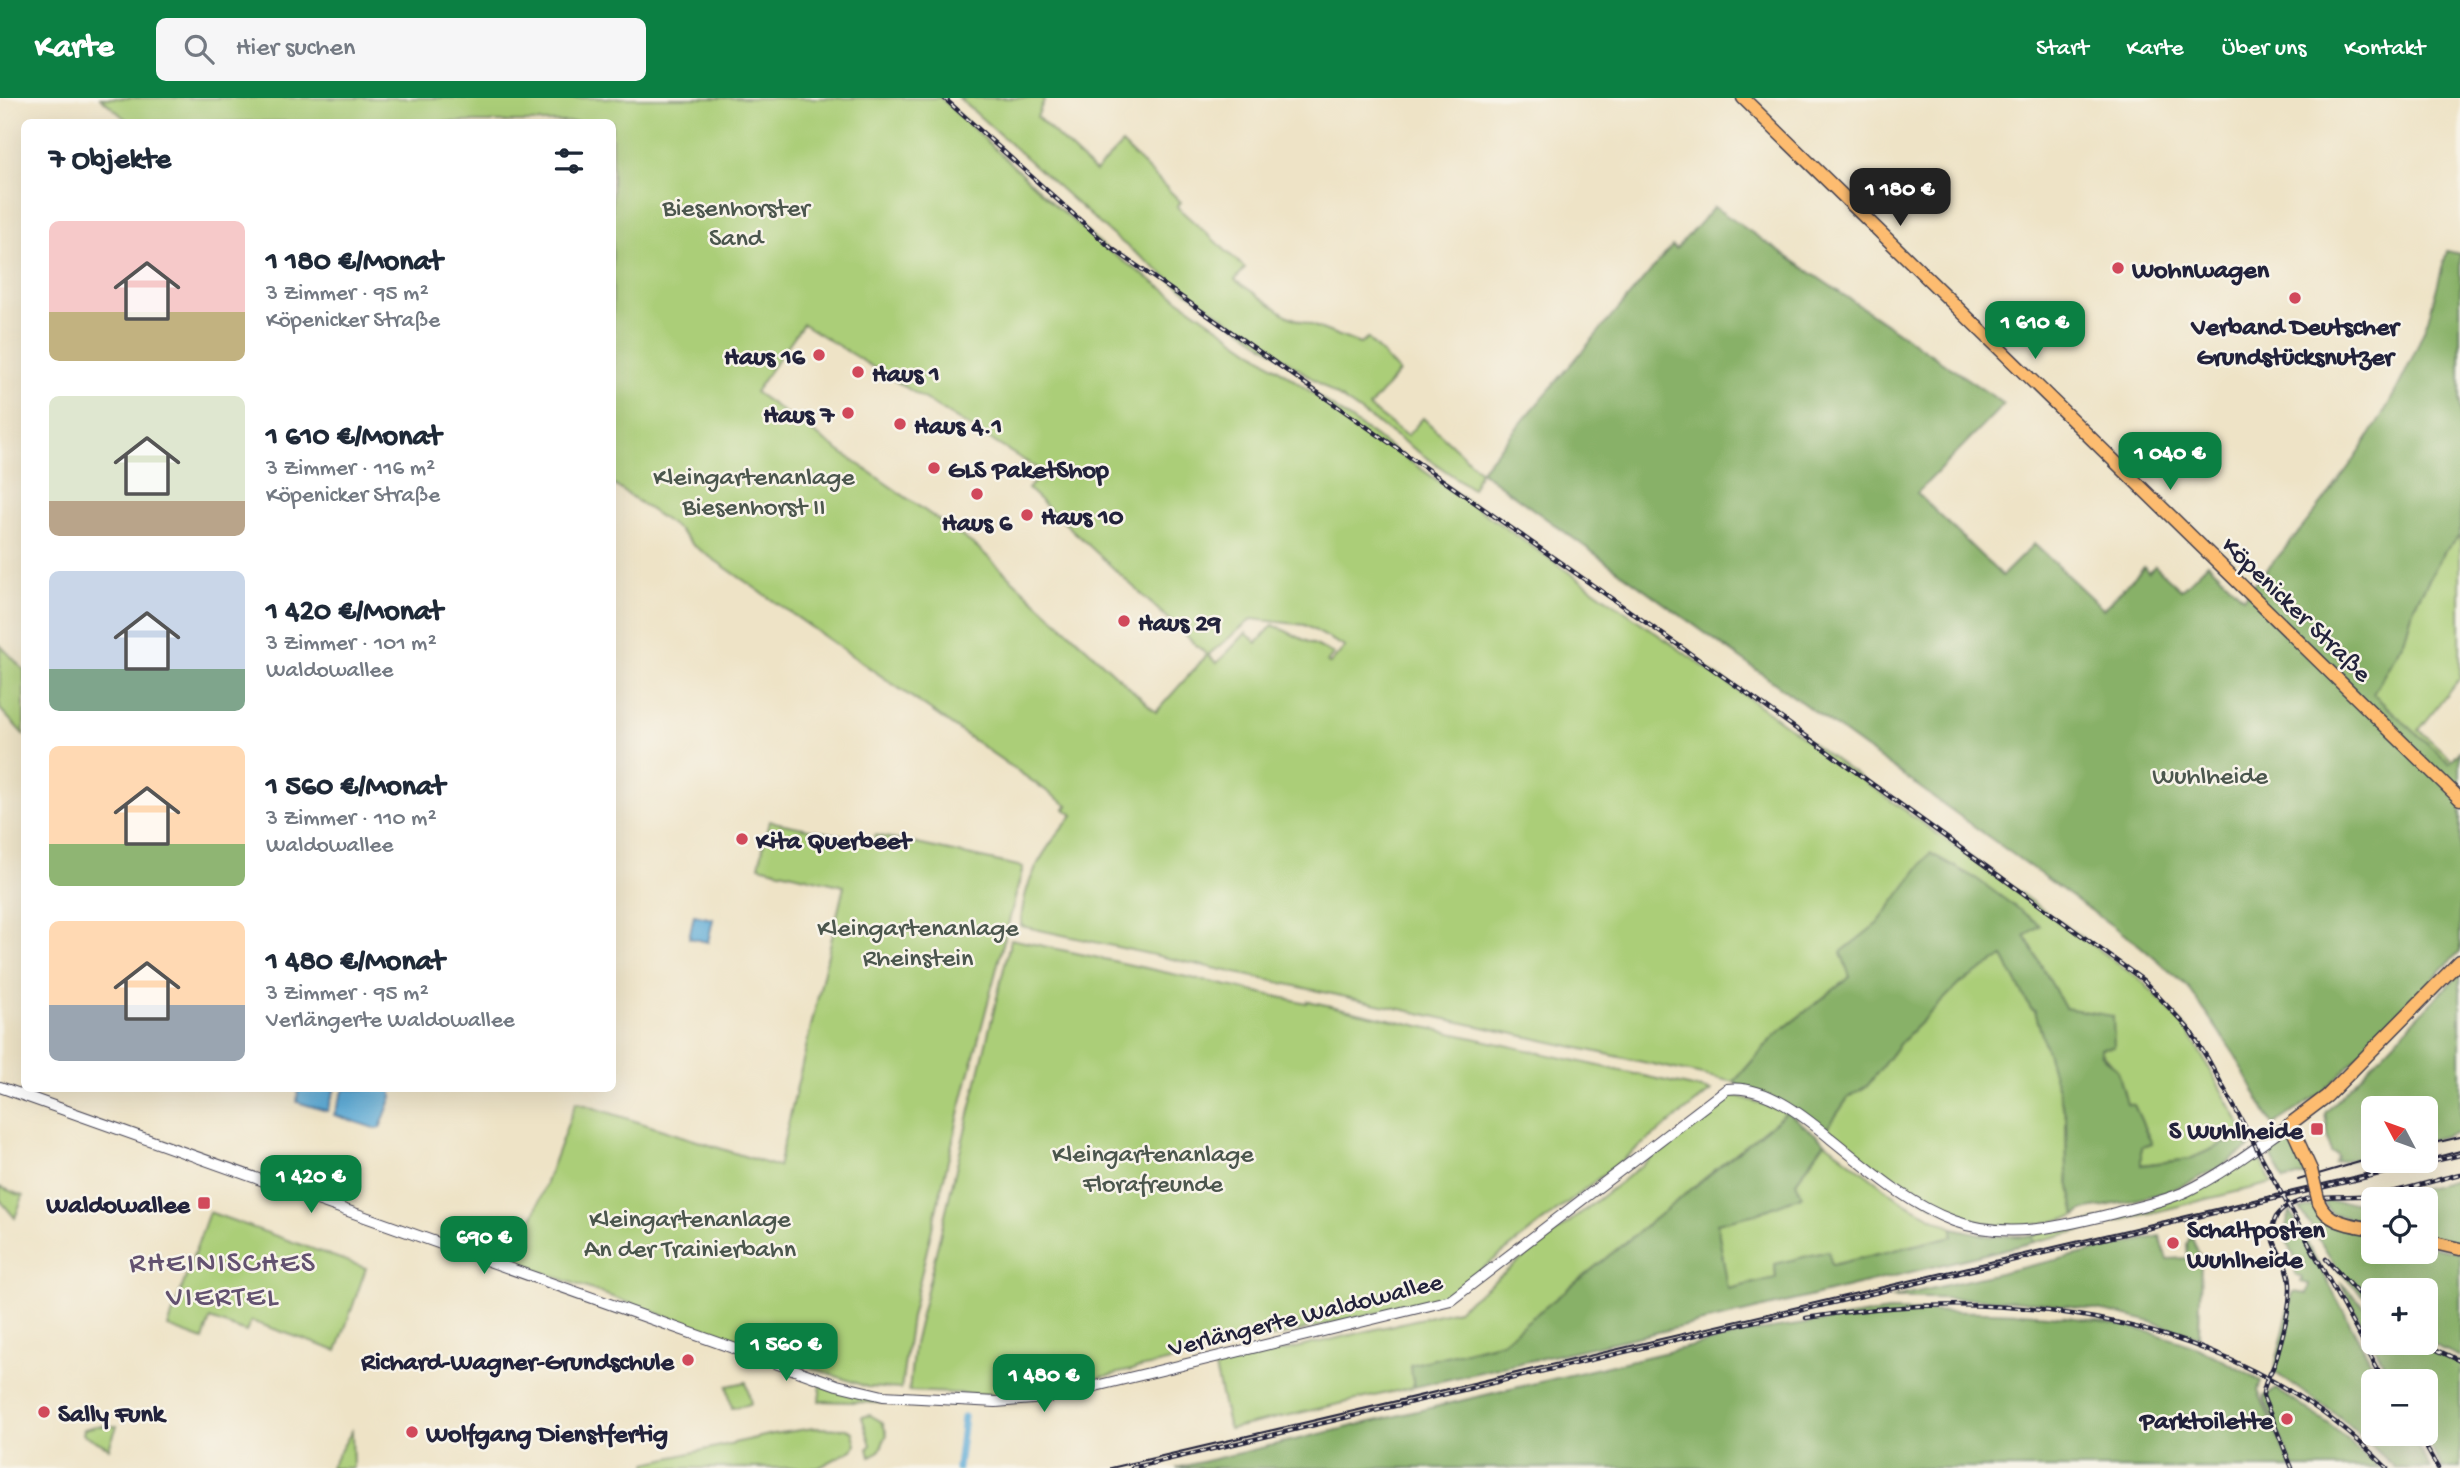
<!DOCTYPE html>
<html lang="de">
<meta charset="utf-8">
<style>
:root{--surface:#fff;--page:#f6f6f7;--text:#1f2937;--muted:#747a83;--accent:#0b8043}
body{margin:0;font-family:"Gochi Hand",sans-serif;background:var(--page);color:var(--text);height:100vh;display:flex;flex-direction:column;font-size:26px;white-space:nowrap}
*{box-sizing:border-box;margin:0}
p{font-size:23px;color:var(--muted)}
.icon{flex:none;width:38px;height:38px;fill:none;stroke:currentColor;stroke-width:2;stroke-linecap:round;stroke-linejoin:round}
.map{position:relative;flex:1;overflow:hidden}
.sheet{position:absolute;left:21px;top:21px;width:595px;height:973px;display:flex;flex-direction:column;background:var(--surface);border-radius:10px;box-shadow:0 7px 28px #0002}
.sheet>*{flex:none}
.needle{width:46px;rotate:311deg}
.fabs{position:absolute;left:2361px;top:998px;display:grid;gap:14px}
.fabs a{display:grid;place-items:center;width:77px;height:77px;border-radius:10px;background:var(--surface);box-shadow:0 7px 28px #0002;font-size:35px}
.price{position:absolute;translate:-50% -60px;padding:0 16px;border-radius:14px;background:var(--accent);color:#fff;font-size:23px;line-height:46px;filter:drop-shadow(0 2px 4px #0008)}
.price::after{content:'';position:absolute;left:50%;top:42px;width:21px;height:16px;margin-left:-10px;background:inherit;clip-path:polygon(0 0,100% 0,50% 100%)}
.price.on{background:#222;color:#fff}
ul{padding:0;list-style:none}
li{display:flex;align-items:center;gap:21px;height:175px;padding:0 28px}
li span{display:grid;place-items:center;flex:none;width:196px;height:140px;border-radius:10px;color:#555}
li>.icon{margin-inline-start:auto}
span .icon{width:84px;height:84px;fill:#fffc;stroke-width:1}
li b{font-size:30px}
h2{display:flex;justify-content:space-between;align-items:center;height:84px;padding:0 28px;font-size:30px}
header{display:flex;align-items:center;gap:42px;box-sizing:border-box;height:98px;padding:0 35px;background:var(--accent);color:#fff}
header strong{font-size:33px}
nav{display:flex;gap:38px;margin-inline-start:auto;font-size:24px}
.search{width:490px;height:63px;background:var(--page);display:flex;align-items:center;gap:18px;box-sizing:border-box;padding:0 24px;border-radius:10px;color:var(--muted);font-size:26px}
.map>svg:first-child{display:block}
.green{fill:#abce78;stroke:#66785a;stroke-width:2;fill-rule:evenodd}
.forest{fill:#88b168;stroke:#556a52;stroke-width:2}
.water{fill:#5eacd7;stroke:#406789;stroke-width:2}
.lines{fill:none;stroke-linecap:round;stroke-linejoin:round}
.canal{stroke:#5eacd7;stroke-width:7}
.minor-casing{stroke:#413f50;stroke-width:12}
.major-casing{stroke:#413f50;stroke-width:15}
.minor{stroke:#fff;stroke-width:10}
.major{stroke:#fdbc6f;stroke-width:12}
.tram{stroke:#22223b;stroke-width:2}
.rail-casing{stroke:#22223b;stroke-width:4.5}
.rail{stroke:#f7f3e8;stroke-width:2;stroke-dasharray:5;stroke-linecap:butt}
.major-bridge-casing{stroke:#413f50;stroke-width:15;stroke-linecap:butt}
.major-bridge{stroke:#fdbc6f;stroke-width:12}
.poi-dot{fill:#d1495b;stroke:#f7f3e8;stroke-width:2.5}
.labels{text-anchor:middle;stroke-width:5;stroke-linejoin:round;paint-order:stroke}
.park-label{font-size:26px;fill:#4b564d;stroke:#f7f3e8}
.poi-label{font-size:26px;font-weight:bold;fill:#22223b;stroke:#f7f3e8;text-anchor:start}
.street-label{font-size:26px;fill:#22223b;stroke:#f7f3e8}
.quarter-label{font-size:30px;letter-spacing:2px;fill:#635270;stroke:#f7f3e8}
</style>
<header>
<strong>Karte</strong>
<div class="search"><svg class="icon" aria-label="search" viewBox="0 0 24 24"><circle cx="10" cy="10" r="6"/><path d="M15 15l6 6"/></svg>Hier suchen</div>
<nav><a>Start</a><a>Karte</a><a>Über uns</a><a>Kontakt</a></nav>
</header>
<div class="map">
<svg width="2460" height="1370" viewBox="0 0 2460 1370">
<rect width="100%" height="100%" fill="#f7f3e8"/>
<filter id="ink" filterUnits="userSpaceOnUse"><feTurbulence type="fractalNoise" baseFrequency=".0143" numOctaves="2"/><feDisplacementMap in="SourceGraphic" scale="14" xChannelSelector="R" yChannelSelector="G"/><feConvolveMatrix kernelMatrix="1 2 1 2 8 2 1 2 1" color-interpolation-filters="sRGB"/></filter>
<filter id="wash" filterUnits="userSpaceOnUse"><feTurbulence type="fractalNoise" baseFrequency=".00686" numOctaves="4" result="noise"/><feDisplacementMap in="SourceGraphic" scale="28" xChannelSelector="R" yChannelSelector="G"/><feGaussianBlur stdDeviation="1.57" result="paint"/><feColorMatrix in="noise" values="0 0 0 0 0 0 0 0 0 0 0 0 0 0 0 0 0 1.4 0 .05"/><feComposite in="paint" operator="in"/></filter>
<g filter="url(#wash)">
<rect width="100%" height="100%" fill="#eee3c6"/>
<g class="green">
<path d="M101,0H941L1058,110L1108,152L1746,598L2142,883L2187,931L2252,1047L2248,1050L2240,1038L2190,1061L2140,1067L2141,1049L2152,1046L2134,1007H2127L2118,973L2065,911L2025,838L2039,828L1880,823L1850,879L1774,938L1734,984L1021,828C1022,782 1045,750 1073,717L1065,711L1068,708L693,447L679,432L613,386L612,24H129ZM803,226L1043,374L1028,391L1207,557L1156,614L977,449L755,294ZM1252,521L1305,527L1345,549L1330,566L1327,564L1334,556L1273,527L1257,545L1246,535L1217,565L1208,557Z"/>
<polygon points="959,0 1045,0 1037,19 1095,74 1122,46 1181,104 1177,109 1245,170 1235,182 1288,218 1360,246 1367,240 1399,274 1369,309 1407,338 1423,320 1480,373 1472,391 1176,186 1111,136"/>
<polygon points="2460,437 2460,580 2419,632 2452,662 2449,665 2372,596 2405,540 2414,508 2444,454"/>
<polygon points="0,547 24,572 24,637 0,611"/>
<polygon points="769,723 873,744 875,737 1023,769 960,1012 911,1219 901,1291 867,1289 516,1165 576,1004 778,1069 844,788 759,768"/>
<polygon points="1011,841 1307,905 1308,903 1711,993 1446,1199 1020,1298 909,1293 914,1246"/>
<path d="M2003,858L2031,911L2035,913L2066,1019L2067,1074L2076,1118C2055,1122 2034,1129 2012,1128C1937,1126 1883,1075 1827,1031L1848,1000L1868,987L1900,945L1959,886Z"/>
<polygon points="1738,998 1787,1014 1502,1244 1410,1267 1414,1289 1229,1331 1214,1266 1228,1266 1457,1212 1729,999"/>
<polygon points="1825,1044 1903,1104 1953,1130 1953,1138 1832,1167 1775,1166 1776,1180 1728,1191 1717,1125 1801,1098 1796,1084"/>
<polygon points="2256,1054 2272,1085 2034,1144 2031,1138 2162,1106"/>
<polygon points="0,1089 23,1098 15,1120 0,1102"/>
<polygon points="209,1114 366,1170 337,1253 251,1223 246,1234 210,1221 203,1242 168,1229"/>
<polygon points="746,1284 751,1306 732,1310 727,1288"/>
<polygon points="821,1285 882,1302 883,1305 819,1303"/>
<polygon points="870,1317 882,1324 887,1336 880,1352 870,1359 868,1350 871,1347 862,1319"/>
<polygon points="96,1328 117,1328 109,1350 83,1336 84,1331"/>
<polygon points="814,1330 847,1331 853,1334 856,1347 852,1352 818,1370 648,1370 647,1365 773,1336"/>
<polygon points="352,1333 353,1370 330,1370"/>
</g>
<g class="forest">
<path d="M1714,109L2004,306L1917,395L2002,478L2034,446L2103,511L2144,469L2148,474L2155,468L2181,492L2208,465L2243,499C2317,416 2394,322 2430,215C2436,194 2441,173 2447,153L2460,156V437L2444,454L2414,508L2405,540L2373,596L2449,665L2460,653V853L2323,994L2273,1027L2235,957L2188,889L2139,847L1480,373L1672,148L1676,151Z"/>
<path d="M1930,755L1977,781L2040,827L2025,838L2065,910L2113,918L2114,949L2101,950V956L2118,973L2127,1006L2134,1007L2152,1046L2141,1049V1067L2190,1061L2241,1038L2248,1050C2188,1093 2154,1099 2083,1112L2076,1118L2067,1074L2066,1019L2035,913L2031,911L2003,859L1959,886L1900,945L1868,987L1848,1000L1826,1032L1737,987L1734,984L1774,938L1850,879L1841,854L1878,825Z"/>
<polygon points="2460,875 2460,1034 2426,1043 2426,1010 2373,1010 2373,1055 2335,1065 2338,1060 2337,1056 2331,1055 2325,1015"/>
<polygon points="1787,1014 1825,1044 1796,1084 1802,1098 1756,1116 1717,1125 1728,1191 1776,1180 1775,1166 1828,1153 1832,1167 1953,1138 1953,1130 1990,1138 2031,1138 2034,1144 1743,1215 1414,1289 1410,1267 1502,1244"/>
<polygon points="2279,1041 2284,1041 2304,1062 2307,1076 2284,1083 2266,1048"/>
<polygon points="2460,1081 2460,1148 2426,1140 2426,1101 2373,1101 2373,1126 2332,1116 2323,1104 2356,1104 2366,1099 2404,1095"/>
<polygon points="2315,1108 2319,1117 2373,1135 2373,1153 2426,1153 2426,1147 2460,1154 2460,1259 2426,1243 2426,1192 2373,1192 2373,1207 2337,1171 2300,1111"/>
<polygon points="2290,1113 2381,1283 2373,1283 2373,1335 2409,1335 2430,1370 2396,1370 2340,1319 2274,1274 2292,1197 2294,1194 2307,1196 2309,1186 2301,1184 2302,1180 2295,1176 2297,1164 2284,1137"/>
<path d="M2191,1137L2201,1161L2199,1239C2099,1202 1995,1199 1890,1200L2160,1138L2167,1161L2188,1160L2187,1146Z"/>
<polygon points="2340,1184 2373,1217 2373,1244 2412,1244 2460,1265 2460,1370 2443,1370 2421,1335 2426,1335 2426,1283 2393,1283"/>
<path d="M1889,1213C1994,1214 2096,1210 2195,1249C2218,1258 2240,1272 2261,1283L2258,1293L2291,1370H1176L1752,1234Z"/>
<polygon points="2276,1291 2329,1326 2379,1370 2294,1370 2265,1303 2264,1298"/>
</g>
<g class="water">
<polygon points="694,817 713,821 708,844 689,840"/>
<polygon points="298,991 298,990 335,991 327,1013 297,1004"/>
<polygon points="344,991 392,991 392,999 380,1030 377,1031 334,1017"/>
</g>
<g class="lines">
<polyline class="canal" points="958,1370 964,1319"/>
</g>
</g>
<g filter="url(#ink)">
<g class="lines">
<defs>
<path id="minor" d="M0,989L837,1287L883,1298L996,1304L1046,1300L1451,1202L1727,991C1764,986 1804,1018 1830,1040C1869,1071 1907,1106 1954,1123C2006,1142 2059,1129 2111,1116C2136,1109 2163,1104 2187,1093C2224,1075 2257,1049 2290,1026"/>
<g id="major">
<polyline points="1743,0 2460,701"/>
<polyline points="2311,1072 2290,1026 2327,998 2460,863"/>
<path d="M2319,1105C2328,1126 2353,1127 2373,1131"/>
<polyline points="2426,1143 2460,1151"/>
</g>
</defs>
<use href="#minor" class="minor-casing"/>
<use href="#major" class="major-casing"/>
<use href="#minor" class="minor"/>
<use href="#major" class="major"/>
<g class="tram">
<polyline points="2426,1047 2460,1039"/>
<polyline points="2426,1062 2460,1053"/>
<polyline points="2298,1082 2373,1060"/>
<polyline points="1111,1370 2425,1062"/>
</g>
<defs>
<g id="rail">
<polyline points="944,0 1110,149 1748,596 2143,882 2189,931 2208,961 2384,1283"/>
<polyline points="2326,1161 2373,1212"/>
<path d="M1806,1220C2011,1186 2235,1216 2387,1370"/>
<polyline points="2420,1244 2460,1263"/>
<polyline points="2418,1335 2438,1370"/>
<polyline points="1132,1370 2460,1057"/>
<path d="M2292,1370L2263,1298C2263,1284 2272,1275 2276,1262C2282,1240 2291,1209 2290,1186C2290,1161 2263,1145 2276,1119C2297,1091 2344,1101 2374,1097C2403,1093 2432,1083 2460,1076"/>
</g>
</defs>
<use href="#rail" class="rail-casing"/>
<use href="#rail" class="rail"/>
<defs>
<polyline id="major-bridge" points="2311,1072 2319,1105"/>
</defs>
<use href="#major-bridge" class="major-bridge-casing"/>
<use href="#major-bridge" class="major-bridge"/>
</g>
</g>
<g class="poi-dot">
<circle cx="2118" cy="170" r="7"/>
<circle cx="2295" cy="200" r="7"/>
<circle cx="819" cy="257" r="7"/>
<circle cx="858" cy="274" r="7"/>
<circle cx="848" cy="315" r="7"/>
<circle cx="900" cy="326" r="7"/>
<circle cx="934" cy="370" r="7"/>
<circle cx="977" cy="396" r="7"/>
<circle cx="1027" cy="417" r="7"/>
<circle cx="1124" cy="523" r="7"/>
<circle cx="742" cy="741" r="7"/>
<rect x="2310" y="1024" width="14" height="14" rx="3.5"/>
<rect x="197" y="1098" width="14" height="14" rx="3.5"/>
<circle cx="2173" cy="1145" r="7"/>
<circle cx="688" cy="1262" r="7"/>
<circle cx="44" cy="1314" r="7"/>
<circle cx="2287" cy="1321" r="7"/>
<circle cx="412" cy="1334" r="7"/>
</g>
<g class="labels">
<g class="park-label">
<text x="736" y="117">Biesenhorster<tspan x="736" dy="30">Sand</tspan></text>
<text x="754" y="386">Kleingartenanlage<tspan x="754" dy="30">Biesenhorst II</tspan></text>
<text x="2210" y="685">Wuhlheide</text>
<text x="918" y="837">Kleingartenanlage<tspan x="918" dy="30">Rheinstein</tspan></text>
<text x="1153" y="1063">Kleingartenanlage<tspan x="1153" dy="30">Florafreunde</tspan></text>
<text x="690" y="1128">Kleingartenanlage<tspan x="690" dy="30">An der Trainierbahn</tspan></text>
</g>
<g class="poi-label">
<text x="2132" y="179">Wohnwagen</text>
<text x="2295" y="236" text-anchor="middle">Verband Deutscher<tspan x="2295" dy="30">Grundstücksnutzer</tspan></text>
<text x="805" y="266" text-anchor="end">Haus 16</text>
<text x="872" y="283">Haus 1</text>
<text x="834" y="324" text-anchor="end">Haus 7</text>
<text x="914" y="335">Haus 4.1</text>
<text x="948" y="379">GLS PaketShop</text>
<text x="1041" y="426">Haus 10</text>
<text x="977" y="432" text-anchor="middle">Haus 6</text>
<text x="1138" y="532">Haus 29</text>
<text x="756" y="750">Kita Querbeet</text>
<text x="2303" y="1040" text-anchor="end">S Wuhlheide</text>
<text x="190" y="1114" text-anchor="end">Waldowallee</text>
<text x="2187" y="1139">Schaltposten<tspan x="2187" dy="30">Wuhlheide</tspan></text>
<text x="674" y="1271" text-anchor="end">Richard-Wagner-Grundschule</text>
<text x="58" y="1323">Sally Funk</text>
<text x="2273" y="1330" text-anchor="end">Parktoilette</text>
<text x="426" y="1343">Wolfgang Dienstfertig</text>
</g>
<g class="street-label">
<text transform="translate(2298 510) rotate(44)" y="9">Köpenicker Straße</text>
<text transform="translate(1305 1215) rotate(-14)" y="9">Verlängerte Waldowallee</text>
</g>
<g class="quarter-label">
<text x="223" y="1173">RHEINISCHES<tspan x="223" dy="34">VIERTEL</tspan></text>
</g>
</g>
</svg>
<div class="fabs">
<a><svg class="needle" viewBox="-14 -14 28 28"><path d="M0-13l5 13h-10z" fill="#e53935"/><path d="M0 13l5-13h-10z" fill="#747a83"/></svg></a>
<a><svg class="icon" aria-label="locate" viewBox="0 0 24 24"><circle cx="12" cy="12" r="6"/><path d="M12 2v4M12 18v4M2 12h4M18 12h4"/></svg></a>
<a>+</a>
<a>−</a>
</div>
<b class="price on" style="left:1900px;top:130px">1 180 €</b>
<b class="price" style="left:2035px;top:263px">1 610 €</b>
<b class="price" style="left:2170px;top:394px">1 040 €</b>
<b class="price" style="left:311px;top:1117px">1 420 €</b>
<b class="price" style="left:484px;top:1178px">690 €</b>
<b class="price" style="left:786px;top:1285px">1 560 €</b>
<b class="price" style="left:1044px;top:1316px">1 480 €</b>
<section class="sheet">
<h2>7 Objekte<svg class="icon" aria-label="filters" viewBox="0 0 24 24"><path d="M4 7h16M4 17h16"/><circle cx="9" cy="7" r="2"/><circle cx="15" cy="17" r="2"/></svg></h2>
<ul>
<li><span style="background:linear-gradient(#f6c9c9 65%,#c2b280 0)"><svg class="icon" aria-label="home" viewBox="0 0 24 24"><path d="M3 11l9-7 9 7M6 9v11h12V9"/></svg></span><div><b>1 180 €/Monat</b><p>3 Zimmer · 95 m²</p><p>Köpenicker Straße</p></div></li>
<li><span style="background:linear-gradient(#dfe7d0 75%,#b9a48a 0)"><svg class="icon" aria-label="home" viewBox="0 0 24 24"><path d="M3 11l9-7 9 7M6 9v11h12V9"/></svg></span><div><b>1 610 €/Monat</b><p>3 Zimmer · 116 m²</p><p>Köpenicker Straße</p></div></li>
<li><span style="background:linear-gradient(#c9d6e8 70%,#7fa58c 0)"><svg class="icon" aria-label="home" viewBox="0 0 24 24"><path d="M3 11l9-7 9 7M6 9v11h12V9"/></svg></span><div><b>1 420 €/Monat</b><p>3 Zimmer · 101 m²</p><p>Waldowallee</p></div></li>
<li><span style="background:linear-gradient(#ffd9b3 70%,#8fb573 0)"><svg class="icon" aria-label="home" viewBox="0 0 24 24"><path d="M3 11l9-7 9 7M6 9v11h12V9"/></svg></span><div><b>1 560 €/Monat</b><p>3 Zimmer · 110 m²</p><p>Waldowallee</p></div></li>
<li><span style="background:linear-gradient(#ffd9b3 60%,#9aa5b1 0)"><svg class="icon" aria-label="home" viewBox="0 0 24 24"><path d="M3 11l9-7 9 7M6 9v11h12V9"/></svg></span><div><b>1 480 €/Monat</b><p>3 Zimmer · 95 m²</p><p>Verlängerte Waldowallee</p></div></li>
</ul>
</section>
</div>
